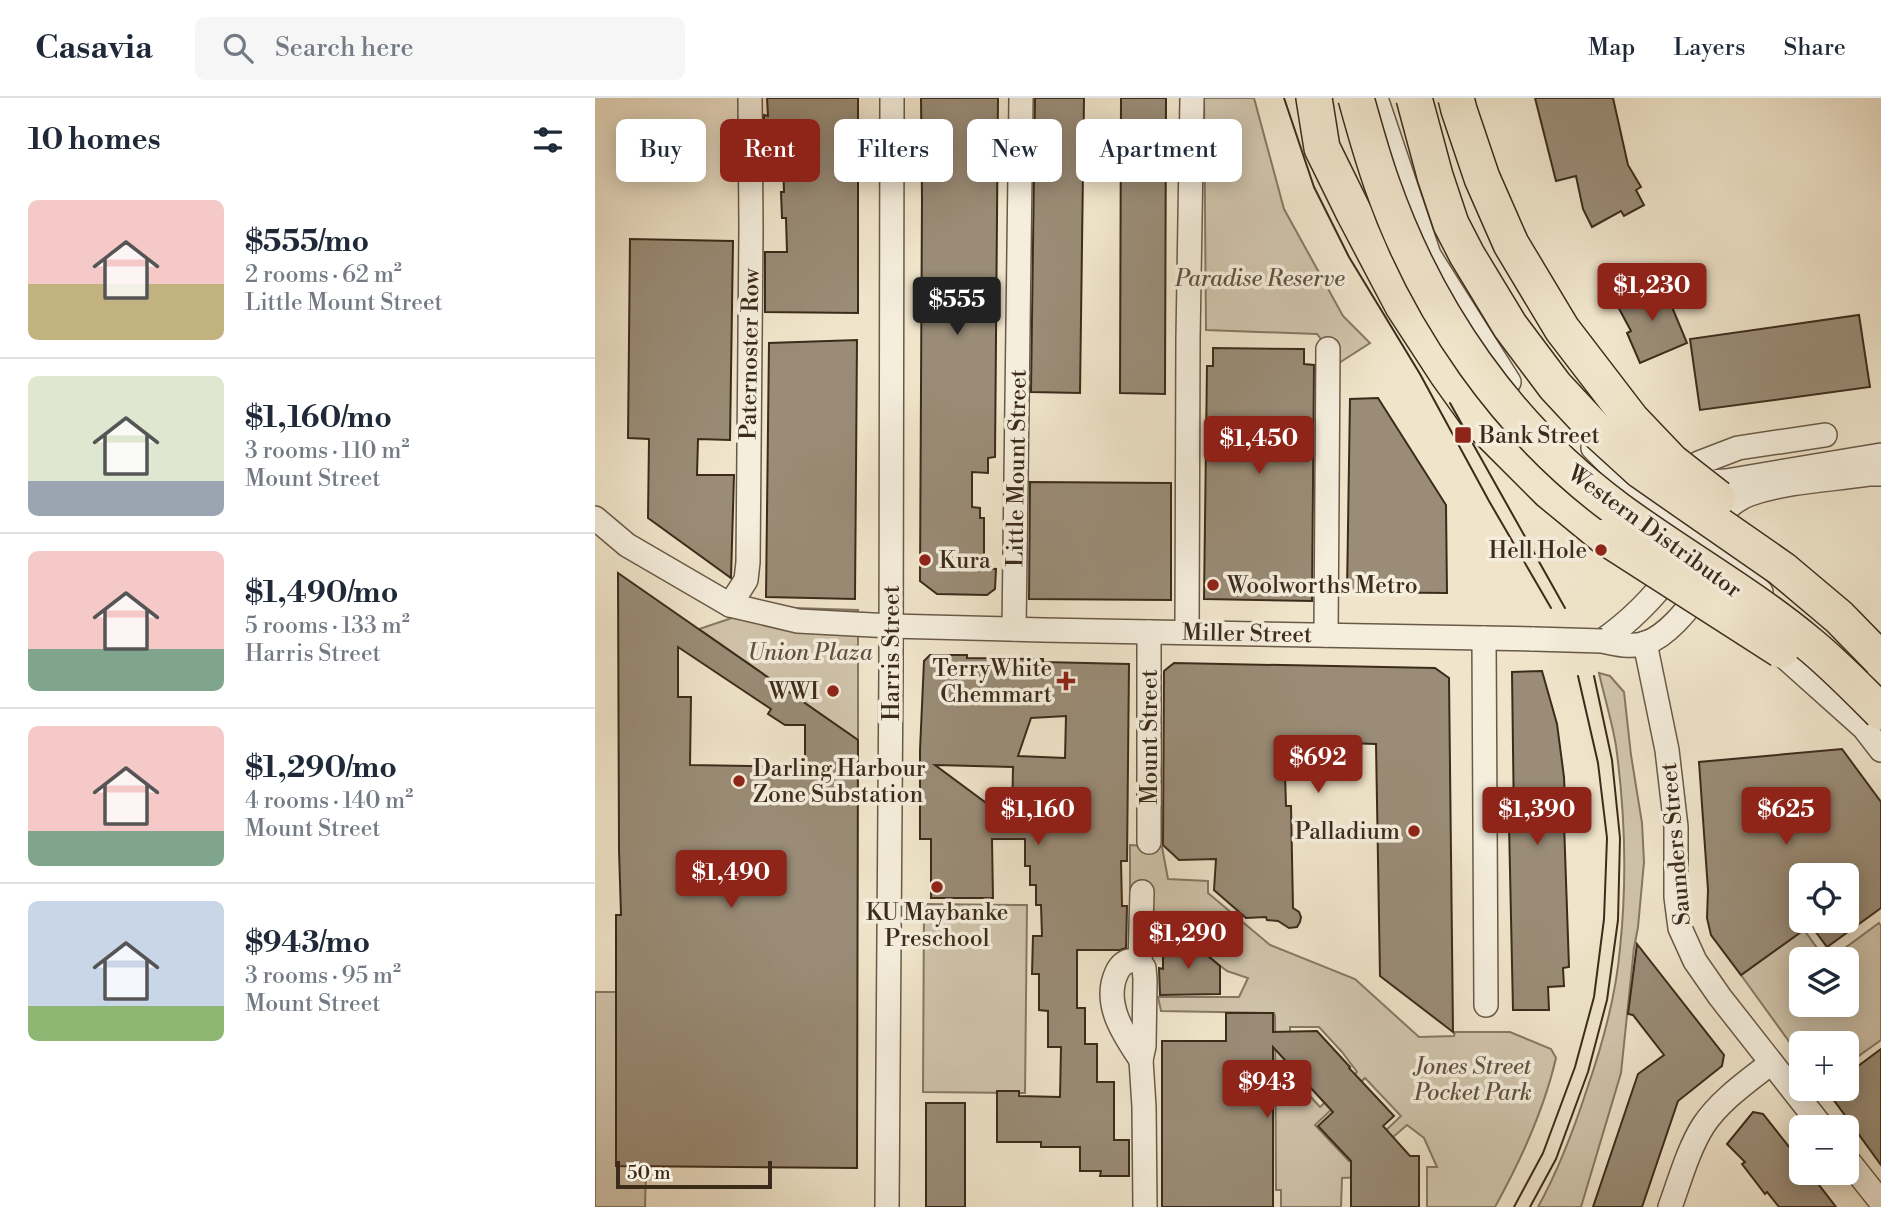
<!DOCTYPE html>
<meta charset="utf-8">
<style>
:root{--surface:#fff;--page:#f6f6f7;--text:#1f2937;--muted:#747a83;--line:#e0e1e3;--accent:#8f2418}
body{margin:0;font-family:"Libre Bodoni",serif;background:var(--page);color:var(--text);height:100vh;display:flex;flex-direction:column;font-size:26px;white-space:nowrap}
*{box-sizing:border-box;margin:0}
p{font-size:23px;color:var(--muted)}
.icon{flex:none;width:38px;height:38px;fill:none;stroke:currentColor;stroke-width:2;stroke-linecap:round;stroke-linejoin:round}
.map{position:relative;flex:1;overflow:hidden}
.side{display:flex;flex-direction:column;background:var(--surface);width:595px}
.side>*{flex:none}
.banner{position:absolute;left:21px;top:21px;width:665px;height:63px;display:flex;gap:14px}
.tools{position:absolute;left:1194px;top:765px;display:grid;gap:14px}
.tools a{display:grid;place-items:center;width:70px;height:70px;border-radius:10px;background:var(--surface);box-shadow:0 4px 18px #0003;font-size:35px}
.scale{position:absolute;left:21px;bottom:18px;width:156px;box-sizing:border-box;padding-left:7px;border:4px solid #3c2b1b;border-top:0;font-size:19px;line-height:24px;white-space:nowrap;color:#3c2b1b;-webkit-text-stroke:5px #f5eedd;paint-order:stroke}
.price{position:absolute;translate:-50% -60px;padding:0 16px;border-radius:7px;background:var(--accent);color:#fff;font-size:23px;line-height:46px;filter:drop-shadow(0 2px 4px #0008)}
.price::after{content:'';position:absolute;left:50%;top:42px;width:21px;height:16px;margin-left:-10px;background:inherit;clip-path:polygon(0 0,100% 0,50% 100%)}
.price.active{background:#222;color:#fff}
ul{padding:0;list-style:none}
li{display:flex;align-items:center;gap:21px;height:175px;padding:0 28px}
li+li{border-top:2px solid var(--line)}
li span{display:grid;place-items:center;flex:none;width:196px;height:140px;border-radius:10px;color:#555}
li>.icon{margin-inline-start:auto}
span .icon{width:84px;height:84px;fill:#fffc;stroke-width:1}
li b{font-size:30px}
h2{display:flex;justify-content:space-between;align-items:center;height:84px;padding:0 28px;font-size:30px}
.tag{padding:0 24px;border-radius:10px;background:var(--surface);box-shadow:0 4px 18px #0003;font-size:24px;line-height:63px}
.tag.active{background:var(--accent);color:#fff}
header{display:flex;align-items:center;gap:42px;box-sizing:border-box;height:98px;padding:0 35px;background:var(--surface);border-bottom:2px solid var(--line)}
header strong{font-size:33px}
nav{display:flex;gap:38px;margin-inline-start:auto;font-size:24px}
.search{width:490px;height:63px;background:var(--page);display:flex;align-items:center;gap:18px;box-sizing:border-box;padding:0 24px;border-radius:10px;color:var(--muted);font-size:26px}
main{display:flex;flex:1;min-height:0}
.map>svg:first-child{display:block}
.green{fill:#d1c5ad;stroke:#867864;stroke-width:2;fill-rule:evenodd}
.building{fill:#9a8c77;stroke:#3c2b1b;stroke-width:2;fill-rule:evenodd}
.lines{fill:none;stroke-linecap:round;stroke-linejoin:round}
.minor-casing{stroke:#695a47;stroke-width:26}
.highway-casing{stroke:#3c2b1b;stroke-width:38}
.minor{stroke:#f5eedd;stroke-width:23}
.highway{stroke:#f0e5cb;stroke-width:35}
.tram{stroke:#3c2b1b;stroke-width:2}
.minor-bridge-casing{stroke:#695a47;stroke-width:26;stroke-linecap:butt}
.highway-bridge-casing{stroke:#3c2b1b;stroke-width:38;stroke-linecap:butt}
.minor-bridge{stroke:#f5eedd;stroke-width:23}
.highway-bridge{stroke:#f0e5cb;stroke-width:35}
.poi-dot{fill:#8f2418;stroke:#f5eedd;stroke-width:2.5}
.labels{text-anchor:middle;stroke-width:7;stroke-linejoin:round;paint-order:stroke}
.park-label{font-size:23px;font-style:italic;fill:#615240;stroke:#f5eedd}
.street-label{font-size:23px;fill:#3c2b1b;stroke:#f5eedd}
.poi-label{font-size:23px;fill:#3c2b1b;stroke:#f5eedd;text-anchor:start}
</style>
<header>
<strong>Casavia</strong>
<div class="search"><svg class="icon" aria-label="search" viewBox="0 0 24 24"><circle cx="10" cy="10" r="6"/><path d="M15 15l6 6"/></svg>Search here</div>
<nav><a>Map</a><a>Layers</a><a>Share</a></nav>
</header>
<main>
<section class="side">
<h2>10 homes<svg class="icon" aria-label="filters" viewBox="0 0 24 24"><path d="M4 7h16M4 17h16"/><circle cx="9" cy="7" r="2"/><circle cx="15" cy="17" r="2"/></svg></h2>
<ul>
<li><span style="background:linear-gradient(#f6c9c9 60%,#c2b280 0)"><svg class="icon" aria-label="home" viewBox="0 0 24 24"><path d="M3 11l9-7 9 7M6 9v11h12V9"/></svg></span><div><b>$555/mo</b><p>2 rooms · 62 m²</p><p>Little Mount Street</p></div></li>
<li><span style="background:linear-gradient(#dfe7d0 75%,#9aa5b1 0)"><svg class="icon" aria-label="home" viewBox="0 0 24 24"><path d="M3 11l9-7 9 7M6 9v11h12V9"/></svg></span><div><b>$1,160/mo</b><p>3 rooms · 110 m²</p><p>Mount Street</p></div></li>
<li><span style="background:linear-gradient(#f6c9c9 70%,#7fa58c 0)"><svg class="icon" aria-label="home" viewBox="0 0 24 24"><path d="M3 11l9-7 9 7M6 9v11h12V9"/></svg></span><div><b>$1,490/mo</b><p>5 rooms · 133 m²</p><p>Harris Street</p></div></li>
<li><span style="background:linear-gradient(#f6c9c9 75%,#7fa58c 0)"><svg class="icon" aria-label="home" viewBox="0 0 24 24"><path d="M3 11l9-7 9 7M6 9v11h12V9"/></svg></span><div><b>$1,290/mo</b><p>4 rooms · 140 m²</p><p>Mount Street</p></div></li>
<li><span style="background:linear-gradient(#c9d6e8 75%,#8fb573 0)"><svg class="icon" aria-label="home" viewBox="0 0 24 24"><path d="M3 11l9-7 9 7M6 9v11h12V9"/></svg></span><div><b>$943/mo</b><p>3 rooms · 95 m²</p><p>Mount Street</p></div></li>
</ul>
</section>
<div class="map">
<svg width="1286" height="1109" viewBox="0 0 1286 1109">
<rect width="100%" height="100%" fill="#f0e5cb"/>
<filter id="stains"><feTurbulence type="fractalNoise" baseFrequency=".00286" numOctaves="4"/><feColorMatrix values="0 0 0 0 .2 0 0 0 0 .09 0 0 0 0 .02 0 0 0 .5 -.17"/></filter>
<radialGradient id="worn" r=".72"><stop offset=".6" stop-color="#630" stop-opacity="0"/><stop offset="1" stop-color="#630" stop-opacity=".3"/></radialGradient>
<g class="green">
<polygon points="609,0 659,0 689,111 748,218 775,245 744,265 722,236 611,232"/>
<polygon points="163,509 263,512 263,642 104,531 134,521"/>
<path d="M1004,575L1015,578L1029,594L1036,657L1047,725L1049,764L1043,829L1039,850L1026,975L986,1109H943C964,1071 979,1031 992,991C1008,945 1021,898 1025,850C1032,784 1030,714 1021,648C1017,623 1009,598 1004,575Z"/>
<path d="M535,747L567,749L573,781L613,783V795L675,847L760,881L824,939L859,938L860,934H915L956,951L961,960C949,1012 926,1062 900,1109H832V1069H842L829,1040L812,1027L776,1058L770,1079L747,1080L746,1109H686V1092H681L680,918L679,915L566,913L563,899H644L653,880L632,873L565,821H535ZM695,929H724L747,954L762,974L725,1009L695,976ZM770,980L806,1018L768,1054L766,1052L754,1063L720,1027Z"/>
<polygon points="329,806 432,807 430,995 328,994"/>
<polygon points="1284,825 1286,828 1286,942 1251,967 1251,945 1206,945 1206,960 1146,877 1209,832 1230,861 1206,861 1206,906 1251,906 1251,861 1235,861"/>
<polygon points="0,894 21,894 21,1068 51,1069 50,1109 0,1109"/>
</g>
<g class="building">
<polygon points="172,0 263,0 263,215 170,214 170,154 192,154 191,120 187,120 186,94 189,94 188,61 169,61 169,17 173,18"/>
<polygon points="326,0 403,0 400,359 393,360 393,375 377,374 377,409 385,410 385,420 389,420 389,470 401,471 400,491 392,497 342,496 325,483 327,100"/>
<polygon points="440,0 489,0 485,295 436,294"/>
<polygon points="526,0 571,0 570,296 525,295"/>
<polygon points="940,0 1018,0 1033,67 1046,89 1041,92 1049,107 1029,118 1026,113 997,129 988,111 981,78 961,83"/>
<polygon points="35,141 138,143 135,342 103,341 102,377 139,377 136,480 53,420 54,341 33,340"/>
<polygon points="1067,185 1092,245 1045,265 1032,235 1036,233 1021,205"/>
<polygon points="1264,217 1275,289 1105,312 1095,241"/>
<polygon points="262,242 260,501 171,499 174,245"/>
<polygon points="618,250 709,251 709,266 719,267 717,503 609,501 612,268 618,268"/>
<polygon points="783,300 851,407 852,495 752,494 755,301"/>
<polygon points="435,384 576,385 576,502 434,501"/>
<path d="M23,475L263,642L262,1070L21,1068V817H26L24,752ZM83,549L176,611L173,616L190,627H210V669L95,667L96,599H83Z"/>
<path d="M335,557H372V560L448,561V564L534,566L532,763H526L527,808H532L531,850L525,852H482V910H490V946H502V984H519V1042H534V1078H505L506,1073H485V1049H446V1044H402V993H424V998L465,999L466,949H453V913L444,912V876H437L438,838H447L446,807H441V787H435V768H430V741H397L398,800H336V741H325V652L329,563ZM471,618L470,660L423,658L436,620ZM340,667L418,669L417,724Z"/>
<polygon points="579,565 840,570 854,580 858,934 785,878 781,646 689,643 691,708 696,708 698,810 704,814 706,819 705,824 702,829 694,830 683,823 672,822 671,819 651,820 619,792 621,761 584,762 568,747 569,573"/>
<polygon points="947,573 962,626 969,679 971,725 969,725 974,869 968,870 969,888 953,889 954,912 918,912 914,726 919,726 917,574"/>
<polygon points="1247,651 1286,704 1286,810 1232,849 1212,822 1251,822 1251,777 1206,777 1206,834 1146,877 1116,837 1112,820 1113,792 1104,664"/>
<polygon points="594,842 625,868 625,896 565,897 564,870 568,871 568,843"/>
<polygon points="1042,846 1129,957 1127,968 1083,1003 1047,1109 998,1109 1043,976 1069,957 1038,917 1033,916"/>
<polygon points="631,915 678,915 678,934 722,933 755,969 754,970 799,1018 788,1028 815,1058 824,1058 824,1109 756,1109 756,1063 723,1028 738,1014 678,949 678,1109 567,1109 567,943 631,943"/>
<polygon points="1286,951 1286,1067 1230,990 1251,990 1251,977"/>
<rect x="331" y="1005" width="39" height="104"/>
<polygon points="1158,1014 1168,1016 1206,1064 1206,1074 1214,1074 1241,1109 1184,1109 1172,1094 1170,1096 1147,1066 1150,1064 1132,1046"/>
</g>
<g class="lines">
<defs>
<g id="minor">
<polyline points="781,0 834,157 914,284"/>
<polyline points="998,350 1043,396 1102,442 1132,461 1166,494"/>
<polyline points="1081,382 1104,365 1143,350 1230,337"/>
<polyline points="1099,385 1131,383 1286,357"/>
<polyline points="0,420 32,447 135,507 203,523 296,528 448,532 939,541"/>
<path d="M1116,426C1126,415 1140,401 1155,396C1193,383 1235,382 1275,376H1286"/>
<polyline points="135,507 151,482 153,464 156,131 155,0"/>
<polyline points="419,531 426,0"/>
<polyline points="554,534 554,744"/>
<polyline points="592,534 593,241 597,0"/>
<polyline points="731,537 733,251"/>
<polyline points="889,540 891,907"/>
<path d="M1007,543C1036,523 1060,498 1081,470"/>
<path d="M1007,543C1020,546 1037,550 1051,545C1074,537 1095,508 1110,489"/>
<polyline points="1050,545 1072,652 1081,729 1081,799 1085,830 1100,863 1125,899 1227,1029"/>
<polyline points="1175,546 1269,630 1286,652"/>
<polyline points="547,794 545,864 549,870 550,881 549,948 546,962 549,1009 550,1109"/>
<path d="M545,864C534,861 527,864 522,874C507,905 529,937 546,962"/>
<polyline points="1251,1060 1286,1104"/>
<polyline points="292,1109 296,573 297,0"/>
<path d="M1075,1109C1085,1082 1093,1052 1108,1028C1124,1003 1153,983 1176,965"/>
</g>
<polyline id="highway" points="719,0 727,50 759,115 808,208 851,274 891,330 954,393 1010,439"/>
</defs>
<use href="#minor" class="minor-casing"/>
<use href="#highway" class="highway-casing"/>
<use href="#minor" class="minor"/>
<use href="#highway" class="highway"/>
<g class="tram">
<polyline points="689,0 719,89 754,159 825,276 894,403 956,510"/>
<polyline points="855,305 970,510"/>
<polyline points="919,1109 948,1055 980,969 999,899 1009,821 1012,740 1003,665 983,578"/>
<polyline points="935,1109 961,1061 993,974 1012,902 1023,822 1025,740 1017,662 999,578"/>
</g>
<defs>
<polyline id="minor-bridge" points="939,541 1007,543"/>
<g id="highway-bridge">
<path d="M761,0C769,29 777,58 787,86C832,214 912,330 1022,411C1084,457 1153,495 1213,545C1239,566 1262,590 1286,614"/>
<polyline points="819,0 840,78 856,126 872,157 915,228 960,288 1000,331 1046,373 1187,471 1244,519 1286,562"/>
<polyline points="861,0 864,12 887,80 916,146 967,231 1036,321 1077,364 1123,400"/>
<polyline points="1010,439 1186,552"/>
</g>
</defs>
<use href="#minor-bridge" class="minor-bridge-casing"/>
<use href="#highway-bridge" class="highway-bridge-casing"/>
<use href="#minor-bridge" class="minor-bridge"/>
<use href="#highway-bridge" class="highway-bridge"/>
</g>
<g class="poi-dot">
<rect x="859" y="328" width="18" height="18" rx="3.5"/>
<circle cx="1006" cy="452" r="7"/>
<circle cx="330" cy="462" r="7"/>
<circle cx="618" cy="487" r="7"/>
<path d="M467.5 572.5h7v7h7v7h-7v7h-7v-7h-7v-7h7z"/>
<circle cx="238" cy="593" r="7"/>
<circle cx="144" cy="683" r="7"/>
<circle cx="819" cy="733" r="7"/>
<circle cx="342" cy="789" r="7"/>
</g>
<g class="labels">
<g class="park-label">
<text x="665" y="188">Paradise Reserve</text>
<text x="215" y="562">Union Plaza</text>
<text x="878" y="976">Jones Street<tspan x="878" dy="26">Pocket Park</tspan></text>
</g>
<g class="street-label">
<text transform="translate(154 256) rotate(-89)" y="8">Paternoster Row</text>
<text transform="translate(421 370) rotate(-89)" y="8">Little Mount Street</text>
<text transform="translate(1060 433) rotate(36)" y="8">Western Distributor</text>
<text transform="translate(652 535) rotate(1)" y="8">Miller Street</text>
<text transform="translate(296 555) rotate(-90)" y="8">Harris Street</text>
<text transform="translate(554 639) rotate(-90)" y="8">Mount Street</text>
<text transform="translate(1080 746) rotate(-95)" y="8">Saunders Street</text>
</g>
<g class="poi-label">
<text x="884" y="345">Bank Street</text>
<text x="992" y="460" text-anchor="end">Hell Hole</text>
<text x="344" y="470">Kura</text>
<text x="632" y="495">Woolworths Metro</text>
<text x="457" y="578" text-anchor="end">TerryWhite<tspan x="457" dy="26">Chemmart</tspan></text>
<text x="224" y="601" text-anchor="end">WWI</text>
<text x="158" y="678">Darling Harbour<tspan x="158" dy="26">Zone Substation</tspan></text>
<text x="805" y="741" text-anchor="end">Palladium</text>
<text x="342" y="822" text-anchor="middle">KU Maybanke<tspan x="342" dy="26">Preschool</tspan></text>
</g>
</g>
<rect width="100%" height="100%" filter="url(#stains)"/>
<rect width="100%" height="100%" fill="url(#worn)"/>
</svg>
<div class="tools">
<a><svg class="icon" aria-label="locate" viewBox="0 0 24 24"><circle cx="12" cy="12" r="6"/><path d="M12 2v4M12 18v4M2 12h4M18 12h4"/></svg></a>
<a><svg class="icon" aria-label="layers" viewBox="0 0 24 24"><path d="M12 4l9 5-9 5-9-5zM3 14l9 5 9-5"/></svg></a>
<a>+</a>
<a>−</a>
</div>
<div class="scale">50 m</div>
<b class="price" style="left:1057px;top:225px">$1,230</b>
<b class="price active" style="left:362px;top:239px">$555</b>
<b class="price" style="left:664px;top:378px">$1,450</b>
<b class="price" style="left:723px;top:697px">$692</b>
<b class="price" style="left:443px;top:749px">$1,160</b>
<b class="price" style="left:942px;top:749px">$1,390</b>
<b class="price" style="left:1191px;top:749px">$625</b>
<b class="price" style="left:136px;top:812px">$1,490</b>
<b class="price" style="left:593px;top:873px">$1,290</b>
<b class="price" style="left:672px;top:1022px">$943</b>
<div class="banner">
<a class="tag">Buy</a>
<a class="tag active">Rent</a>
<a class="tag">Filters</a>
<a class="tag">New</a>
<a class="tag">Apartment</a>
</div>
</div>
</main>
